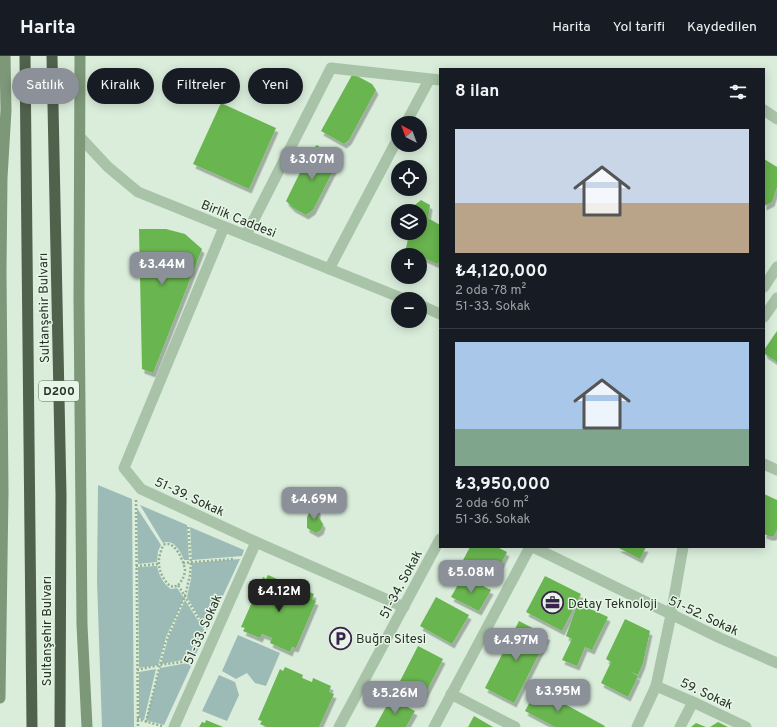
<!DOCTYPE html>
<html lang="tr">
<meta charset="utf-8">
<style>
:root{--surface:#171b24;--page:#20242c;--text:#f1f3f6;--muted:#9ea1a6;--line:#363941;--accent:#8c9099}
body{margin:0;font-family:Overpass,sans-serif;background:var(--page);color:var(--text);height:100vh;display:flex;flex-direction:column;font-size:15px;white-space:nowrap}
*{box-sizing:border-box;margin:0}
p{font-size:13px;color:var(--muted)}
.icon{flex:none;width:22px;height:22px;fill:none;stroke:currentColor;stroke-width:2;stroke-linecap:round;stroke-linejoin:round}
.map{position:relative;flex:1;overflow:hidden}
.details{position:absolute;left:439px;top:12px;width:326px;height:480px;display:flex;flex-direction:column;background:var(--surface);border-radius:0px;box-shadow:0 2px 10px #0003}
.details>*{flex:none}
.top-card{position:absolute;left:12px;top:12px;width:367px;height:36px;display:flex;gap:8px}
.needle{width:26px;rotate:319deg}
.fabs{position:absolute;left:391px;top:60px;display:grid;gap:8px}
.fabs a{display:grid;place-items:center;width:36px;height:36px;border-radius:50%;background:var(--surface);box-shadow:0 2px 10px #0003;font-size:20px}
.price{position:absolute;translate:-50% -34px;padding:0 9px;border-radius:8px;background:var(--accent);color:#fff;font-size:13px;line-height:26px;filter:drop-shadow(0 1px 2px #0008)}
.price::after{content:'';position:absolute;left:50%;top:24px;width:12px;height:9px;margin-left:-6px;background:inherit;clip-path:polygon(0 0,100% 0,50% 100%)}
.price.selected{background:#222;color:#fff}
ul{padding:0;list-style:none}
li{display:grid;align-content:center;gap:8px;height:212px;padding:0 16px}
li+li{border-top:1px solid var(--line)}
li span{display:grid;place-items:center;height:124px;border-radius:0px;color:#555}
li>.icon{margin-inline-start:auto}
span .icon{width:72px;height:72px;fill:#fffc;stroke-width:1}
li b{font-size:17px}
h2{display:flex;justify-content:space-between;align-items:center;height:48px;padding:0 16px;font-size:17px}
.tag{padding:0 14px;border-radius:18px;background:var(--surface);box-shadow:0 2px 10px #0003;font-size:14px;line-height:36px}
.tag.selected{background:var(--accent);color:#fff}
header{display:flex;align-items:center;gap:24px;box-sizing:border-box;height:56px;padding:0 20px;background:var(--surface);border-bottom:1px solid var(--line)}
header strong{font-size:19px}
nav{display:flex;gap:22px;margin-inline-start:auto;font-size:14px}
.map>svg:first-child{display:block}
.green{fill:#9cbab6}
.building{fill:#69b550;filter:url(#shadow)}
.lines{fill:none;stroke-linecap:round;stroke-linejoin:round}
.path{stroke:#94af92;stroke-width:2.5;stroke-dasharray:2 2;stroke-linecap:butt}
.minor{stroke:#a8c3a8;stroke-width:11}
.tertiary{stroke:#a8c3a8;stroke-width:11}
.secondary{stroke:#7d9779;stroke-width:11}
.trunk{stroke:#50614c;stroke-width:11}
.labels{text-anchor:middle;stroke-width:3;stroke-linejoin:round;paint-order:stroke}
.shield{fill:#e5f6e6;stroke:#616c60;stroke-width:1}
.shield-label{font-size:12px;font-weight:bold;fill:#293127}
.street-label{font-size:13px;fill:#293127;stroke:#e5f6e6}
.poi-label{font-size:13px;fill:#293127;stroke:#e5f6e6;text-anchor:start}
</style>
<header>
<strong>Harita</strong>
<nav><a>Harita</a><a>Yol tarifi</a><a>Kaydedilen</a></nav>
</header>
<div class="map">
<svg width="777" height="671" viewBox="0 0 777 671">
<defs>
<filter id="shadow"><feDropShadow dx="2.5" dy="4.5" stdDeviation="0" flood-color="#0004"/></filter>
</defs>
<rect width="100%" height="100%" fill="#daeddb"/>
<g class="green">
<polygon points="98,429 132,443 134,671 102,671 97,525"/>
<path d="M140,449L187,469L189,504H184C181,496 174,482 163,487Z"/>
<polygon points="137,452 161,489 158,495 157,506 138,508"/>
<polygon points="190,471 244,494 242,500 192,504"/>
<polygon points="240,503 207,574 187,541 191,523 192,507"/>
<path d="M157,510C159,519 163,528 171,533L177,532L184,542L166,581L158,609L139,612L138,511Z"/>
<polygon points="185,544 206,577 194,602 161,608 168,583"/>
<polygon points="238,579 280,597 266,630 255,627 247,617 236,623 222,615"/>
<polygon points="193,606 164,669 146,664 160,612"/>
<polygon points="156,613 144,664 139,662 139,616"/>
<polygon points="219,619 235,626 239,639 227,665 202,655"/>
</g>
<g class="building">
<polygon points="352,19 357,20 372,28 376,34 349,84 344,88 321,75"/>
<polygon points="221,47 276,72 249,133 193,108"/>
<polygon points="317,89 338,105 313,154 306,159 293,152 286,145 310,96"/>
<polygon points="764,103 777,111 777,131 772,146 764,150"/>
<polygon points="421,144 430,149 428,162 440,169 440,205 437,208 420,200 420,199 410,196 406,192 408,183 401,177 420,177 420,155 401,155 403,153 411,152"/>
<polygon points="398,159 398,174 393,171"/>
<polygon points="139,173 166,173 185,178 202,193 153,317 142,313"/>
<polygon points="777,275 777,306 765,298 764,294"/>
<polygon points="764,438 777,444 777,474 774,480 769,480 764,478"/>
<polygon points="312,452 318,452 318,460 323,468 321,474 316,477 307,472 307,461"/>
<polygon points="470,491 497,491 507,496 494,522 462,506"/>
<polygon points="617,491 646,491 640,503"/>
<polygon points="268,519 286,527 284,530 295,534 296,530 314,538 312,543 316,545 296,592 292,591 290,596 270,587 272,582 262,578 260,582 243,575 245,572 241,571 263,521 266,523"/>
<polygon points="463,520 491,534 479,555 451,541"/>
<polygon points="545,520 581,538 562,575 526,556"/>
<polygon points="436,541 469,559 452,588 420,570"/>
<polygon points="578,547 608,561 592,594 585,591 577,610 562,604 572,583 566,580"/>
<polygon points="625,563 650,575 643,607 638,619 629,615 638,620 628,641 601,627 611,606 606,603"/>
<polygon points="519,565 548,580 514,647 485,632"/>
<polygon points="418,590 443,603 421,646 396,633"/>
<polygon points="285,611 303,619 302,622 312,626 313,622 331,630 329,636 334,638 319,671 267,671 260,668 262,665 258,664 280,613 283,615"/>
<polygon points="537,633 605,670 604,671 555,671 525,655"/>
<polygon points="391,642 415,655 406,671 375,671"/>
<polygon points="474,660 493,671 468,671"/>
<polygon points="206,664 223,671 199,671 202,666 205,667"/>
<polygon points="718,666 728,671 710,671"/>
<polygon points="696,667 706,671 691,671"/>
</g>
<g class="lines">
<g class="path">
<polyline points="136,444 138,671"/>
<polyline points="183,507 234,503"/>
<polyline points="136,510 159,508"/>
<path d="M178,529C182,525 184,521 185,515C185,508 176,486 166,488C163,488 162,492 161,495C156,507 160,521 170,530L174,531L178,529L204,571"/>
<polyline points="137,614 159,609 190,605"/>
<polyline points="137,663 162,670"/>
<polyline points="146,666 165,588 185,540 190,519 191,506 188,469"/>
</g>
<g class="minor">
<polyline points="764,54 777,63"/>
<polyline points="406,67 429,24"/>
<polyline points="80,81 108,111 138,136 404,243"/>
<polyline points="224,171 124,412 141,433 256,486 404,551"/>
<polyline points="246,179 331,12 440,24"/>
<polyline points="329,213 398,82"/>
<polyline points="420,249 440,258"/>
<polyline points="764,408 777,414"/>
<polyline points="533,491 720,582 777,607"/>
<polyline points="656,630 693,646 746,671"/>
<polyline points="451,638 515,671"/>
<polyline points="174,671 256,486"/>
<polyline points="339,671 440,483"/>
<polyline points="434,671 530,491"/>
<polyline points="680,671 693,646"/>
</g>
<g class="tertiary">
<polyline points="764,231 777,211"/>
<polyline points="764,261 777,242"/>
<polyline points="637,671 656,630 671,559 683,491"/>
</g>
<g class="secondary">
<polyline points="80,0 79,243 82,569 87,671"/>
<polyline points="0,642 3,436 1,215 2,122 6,54 5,0"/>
</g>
<g class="trunk">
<polyline points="25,0 32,671"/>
<polyline points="52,0 61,439 60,671"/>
</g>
</g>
<defs>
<symbol id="office-ring" viewBox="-11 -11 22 22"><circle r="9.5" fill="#e5f6e6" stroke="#3b224d" stroke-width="1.5"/><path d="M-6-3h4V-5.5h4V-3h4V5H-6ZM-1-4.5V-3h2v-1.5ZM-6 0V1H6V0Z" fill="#3b224d"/></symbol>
<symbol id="parking-ring" viewBox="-11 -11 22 22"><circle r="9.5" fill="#e5f6e6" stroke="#3b224d" stroke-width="1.5"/><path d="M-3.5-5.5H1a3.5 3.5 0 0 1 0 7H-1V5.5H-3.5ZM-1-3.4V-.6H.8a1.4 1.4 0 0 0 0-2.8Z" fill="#3b224d"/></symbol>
</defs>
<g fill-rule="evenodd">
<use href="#office-ring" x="540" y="534" width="25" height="25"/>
<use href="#parking-ring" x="328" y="570" width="25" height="25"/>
</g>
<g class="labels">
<rect class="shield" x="39" y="325" width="40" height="20" rx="3"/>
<g class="shield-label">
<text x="59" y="339">D200</text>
</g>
<g class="street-label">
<text transform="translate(239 162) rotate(22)" y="5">Birlik Caddesi</text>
<text transform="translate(43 252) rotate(-91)" y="5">Sultanşehir Bulvarı</text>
<text transform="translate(190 440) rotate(25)" y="5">51-39. Sokak</text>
<text transform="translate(400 528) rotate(-62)" y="5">51-34. Sokak</text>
<text transform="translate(704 559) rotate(25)" y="5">51-52. Sokak</text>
<text transform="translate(202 573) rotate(-66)" y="5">51-33. Sokak</text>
<text transform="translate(46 575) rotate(-90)" y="5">Sultanşehir Bulvarı</text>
<text transform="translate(707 637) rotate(25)" y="5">59. Sokak</text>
</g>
<g class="poi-label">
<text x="568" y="552">Detay Teknoloji</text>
<text x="356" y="587">Buğra Sitesi</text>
</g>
</g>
</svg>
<div class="fabs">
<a><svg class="needle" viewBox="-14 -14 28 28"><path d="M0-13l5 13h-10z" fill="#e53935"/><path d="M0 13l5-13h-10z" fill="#9ea1a6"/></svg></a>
<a><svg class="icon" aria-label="locate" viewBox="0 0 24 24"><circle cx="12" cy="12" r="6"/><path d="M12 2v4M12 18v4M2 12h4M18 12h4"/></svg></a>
<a><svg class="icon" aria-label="layers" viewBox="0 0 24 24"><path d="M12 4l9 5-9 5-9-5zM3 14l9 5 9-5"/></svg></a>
<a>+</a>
<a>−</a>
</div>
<b class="price" style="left:312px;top:125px">₺3.07M</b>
<b class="price" style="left:162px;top:230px">₺3.44M</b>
<b class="price" style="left:314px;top:465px">₺4.69M</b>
<b class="price" style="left:471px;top:538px">₺5.08M</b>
<b class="price selected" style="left:279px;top:557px">₺4.12M</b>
<b class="price" style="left:516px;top:606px">₺4.97M</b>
<b class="price" style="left:558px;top:657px">₺3.95M</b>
<b class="price" style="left:395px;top:659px">₺5.26M</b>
<div class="top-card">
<a class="tag selected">Satılık</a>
<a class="tag">Kiralık</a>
<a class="tag">Filtreler</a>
<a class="tag">Yeni</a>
</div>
<section class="details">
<h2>8 ilan<svg class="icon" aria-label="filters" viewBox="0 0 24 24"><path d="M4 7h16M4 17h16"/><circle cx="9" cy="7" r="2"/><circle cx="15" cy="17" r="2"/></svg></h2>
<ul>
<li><span style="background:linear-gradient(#c9d6e8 60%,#b9a48a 0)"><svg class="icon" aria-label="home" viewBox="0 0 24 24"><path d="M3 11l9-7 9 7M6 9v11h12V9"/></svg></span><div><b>₺4,120,000</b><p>2 oda · 78 m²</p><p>51-33. Sokak</p></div></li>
<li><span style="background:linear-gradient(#a9c7e8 70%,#7fa58c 0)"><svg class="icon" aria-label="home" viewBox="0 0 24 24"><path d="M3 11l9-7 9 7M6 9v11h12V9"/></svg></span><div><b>₺3,950,000</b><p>2 oda · 60 m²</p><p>51-36. Sokak</p></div></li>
</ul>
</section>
</div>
